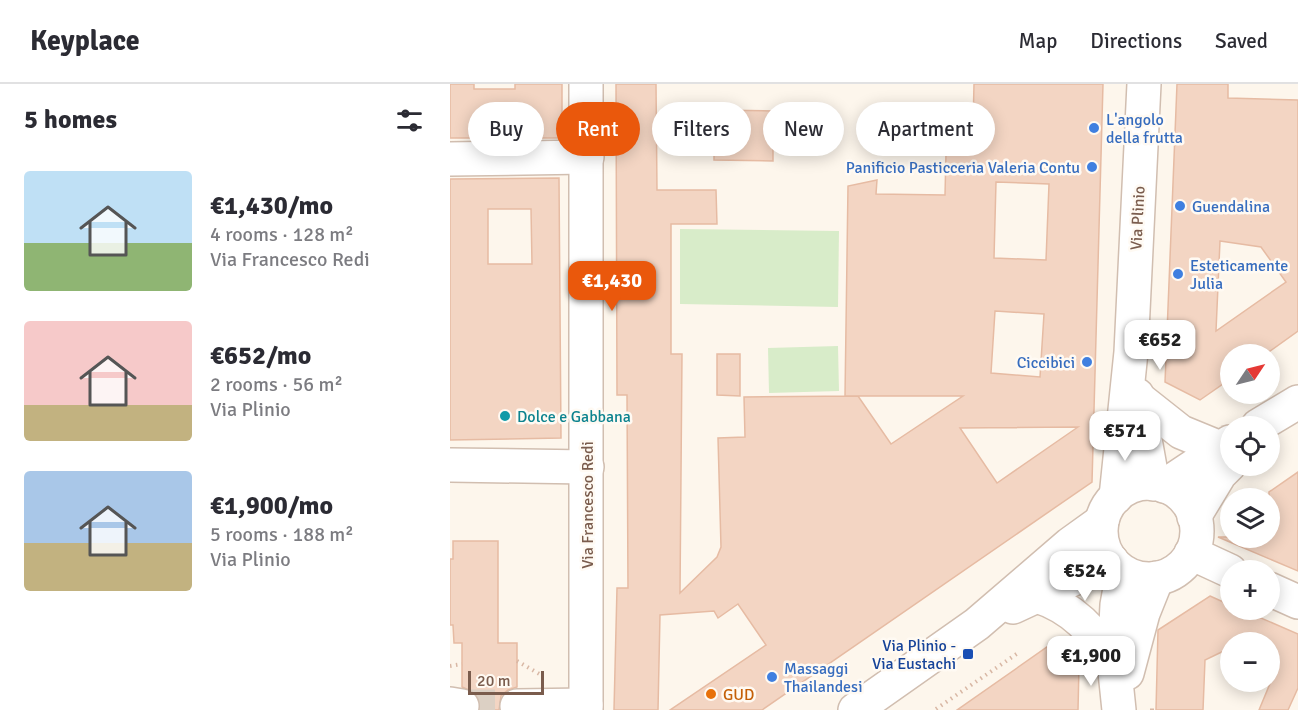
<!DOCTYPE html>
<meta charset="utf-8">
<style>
:root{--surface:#fff;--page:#f2f2f3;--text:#2b2b33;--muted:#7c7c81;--line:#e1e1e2;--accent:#ea580c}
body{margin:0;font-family:Signika,sans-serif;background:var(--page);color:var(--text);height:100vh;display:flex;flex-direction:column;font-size:22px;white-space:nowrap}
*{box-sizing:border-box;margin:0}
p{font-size:20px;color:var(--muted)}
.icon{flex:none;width:33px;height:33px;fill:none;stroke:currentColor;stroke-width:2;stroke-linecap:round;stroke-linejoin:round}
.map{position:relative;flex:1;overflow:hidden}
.side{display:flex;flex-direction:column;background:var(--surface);width:450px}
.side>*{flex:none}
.guide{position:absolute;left:18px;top:18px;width:570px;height:54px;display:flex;gap:12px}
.needle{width:39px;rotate:55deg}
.tools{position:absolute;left:770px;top:260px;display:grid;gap:12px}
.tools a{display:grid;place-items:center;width:60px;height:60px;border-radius:50%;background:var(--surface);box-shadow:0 3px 15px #0003;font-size:30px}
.scale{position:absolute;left:18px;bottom:15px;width:76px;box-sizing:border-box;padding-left:6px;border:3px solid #7a5c4d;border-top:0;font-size:16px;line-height:21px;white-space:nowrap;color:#7a5c4d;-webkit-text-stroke:4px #fffaf3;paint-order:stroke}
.price{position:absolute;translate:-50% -51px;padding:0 14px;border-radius:12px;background:#fff;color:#222;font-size:20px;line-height:39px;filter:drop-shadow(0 2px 3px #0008)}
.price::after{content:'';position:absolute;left:50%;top:36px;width:18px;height:14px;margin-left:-9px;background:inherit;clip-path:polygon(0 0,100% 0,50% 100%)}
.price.on{background:var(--accent);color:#fff}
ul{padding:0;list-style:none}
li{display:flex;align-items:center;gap:18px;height:150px;padding:0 24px}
li span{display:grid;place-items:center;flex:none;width:168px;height:120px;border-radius:6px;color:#555}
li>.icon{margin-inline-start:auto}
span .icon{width:72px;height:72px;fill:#fffc;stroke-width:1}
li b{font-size:26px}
h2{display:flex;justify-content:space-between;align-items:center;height:72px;padding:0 24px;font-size:26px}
.pill{padding:0 21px;border-radius:27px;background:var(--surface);box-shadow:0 3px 15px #0003;font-size:21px;line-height:54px}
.pill.on{background:var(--accent);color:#fff}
header{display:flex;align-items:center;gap:36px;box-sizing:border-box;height:84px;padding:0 30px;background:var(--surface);border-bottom:2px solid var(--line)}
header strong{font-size:28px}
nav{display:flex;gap:33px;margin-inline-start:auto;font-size:21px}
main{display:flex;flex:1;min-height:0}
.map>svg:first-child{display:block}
.green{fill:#d8ecc9}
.building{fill:#f3d5c3;stroke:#e6bba3;stroke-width:1.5;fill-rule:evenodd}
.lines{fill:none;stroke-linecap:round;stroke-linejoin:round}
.minor-tunnel{stroke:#dcd0c4;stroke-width:33;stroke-dasharray:33 16;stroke-linecap:butt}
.minor-casing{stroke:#d1beb0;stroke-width:36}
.path{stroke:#d9b8a5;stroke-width:4;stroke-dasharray:1.5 4.5;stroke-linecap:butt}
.minor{stroke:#fff;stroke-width:33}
.shop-dot{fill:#3f7fe0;stroke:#fffaf3;stroke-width:2}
.culture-dot{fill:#0f9aa8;stroke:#fffaf3;stroke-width:2}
.transit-dot{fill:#1a4fb4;stroke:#fffaf3;stroke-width:2}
.food-dot{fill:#e8710a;stroke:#fffaf3;stroke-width:2}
.labels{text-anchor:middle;stroke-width:5;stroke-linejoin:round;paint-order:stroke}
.shop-label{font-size:16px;fill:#366cbe;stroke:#fffaf3;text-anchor:start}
.street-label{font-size:16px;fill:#7a5c4d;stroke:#fffaf3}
.culture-label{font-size:16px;fill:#0d838f;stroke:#fffaf3;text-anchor:start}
.transit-label{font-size:16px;fill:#164399;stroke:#fffaf3;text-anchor:end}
.food-label{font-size:16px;fill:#c56008;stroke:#fffaf3;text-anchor:start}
</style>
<header>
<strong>Keyplace</strong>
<nav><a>Map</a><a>Directions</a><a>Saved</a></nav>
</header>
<main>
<section class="side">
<h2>5 homes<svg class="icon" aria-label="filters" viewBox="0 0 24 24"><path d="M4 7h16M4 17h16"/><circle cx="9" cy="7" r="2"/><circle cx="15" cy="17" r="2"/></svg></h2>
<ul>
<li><span style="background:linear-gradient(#bfe0f5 60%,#8fb573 0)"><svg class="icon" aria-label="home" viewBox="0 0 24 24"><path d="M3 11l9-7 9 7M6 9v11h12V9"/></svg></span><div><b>€1,430/mo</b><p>4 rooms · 128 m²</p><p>Via Francesco Redi</p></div></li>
<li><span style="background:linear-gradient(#f6c9c9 70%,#c2b280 0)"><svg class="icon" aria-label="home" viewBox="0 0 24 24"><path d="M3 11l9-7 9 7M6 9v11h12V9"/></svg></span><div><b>€652/mo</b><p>2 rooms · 56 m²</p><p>Via Plinio</p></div></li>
<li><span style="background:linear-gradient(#a9c7e8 60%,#c2b280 0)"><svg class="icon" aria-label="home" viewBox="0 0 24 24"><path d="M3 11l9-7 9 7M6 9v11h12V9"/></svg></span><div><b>€1,900/mo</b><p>5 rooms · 188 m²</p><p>Via Plinio</p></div></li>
</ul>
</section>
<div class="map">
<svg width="848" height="626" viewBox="0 0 848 626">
<rect width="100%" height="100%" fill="#fdf6ec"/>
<g class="green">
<polygon points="230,145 389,147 388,223 230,220"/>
<polygon points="388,262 389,307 319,309 318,264"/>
</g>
<g class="building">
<polygon points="0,0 24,0 24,5 65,5 65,0 112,0 112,54 0,54"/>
<path d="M166,0H206L207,106H266L267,140H221V270H232L230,509L267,473L271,463L268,354L295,353L294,313L408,312L441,360L513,312H395L398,102L427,96L426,110L495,111L496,69L484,70V43H523L524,0H653L642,398L312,626H220L316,561L288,520L268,534L264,527L210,531L208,626H164L167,504H178L177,311H167ZM546,98L599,100L596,176L544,174ZM545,227L594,230L590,293L541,289ZM628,343L547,399L510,344Z"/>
<path d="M727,0H778V14L848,16V247L816,270H780V295L750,316L715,298ZM770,157L811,163L836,198L766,247Z"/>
<polygon points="264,26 323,27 323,77 264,76"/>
<path d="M109,94L111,354L0,356V95ZM38,125H81L82,180H38Z"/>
<polygon points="267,270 290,270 290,312 267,311"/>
<polygon points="848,388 848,487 768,453 819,453 819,408"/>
<polygon points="3,457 48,457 48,559 67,559 67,603 58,606 51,612 49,626 30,626 30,616 24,608 12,603 12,559 4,559 3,541 0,541 0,475 3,475"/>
<polygon points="760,512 780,521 780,525 790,525 848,550 848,604 838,626 809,626 824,590 819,587 819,558 780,558 780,564 755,576 753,626 706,626 708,546"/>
<polygon points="597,563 629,581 628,626 507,626"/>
</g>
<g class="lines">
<polyline class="minor-tunnel" points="12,622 67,622"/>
<defs>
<g id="minor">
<polyline points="136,0 136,626"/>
<polyline points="0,75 137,73"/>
<polyline points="687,311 703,400"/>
<polyline points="688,314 731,348 770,364"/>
<polyline points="808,342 848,318"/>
<polyline points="0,381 137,383"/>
<circle cx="699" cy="447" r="48"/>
<polyline points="714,402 780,358"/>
<polyline points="666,413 681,268 694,0"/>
<polyline points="744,433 770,390 780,380"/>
<polyline points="741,469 780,487"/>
<polyline points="819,505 848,518"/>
<path d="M587,512C624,524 643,547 664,578"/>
<polyline points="563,523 662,477"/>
<polyline points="677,589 693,529 707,494"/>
<polyline points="0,620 12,622"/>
<polyline points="67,622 136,621"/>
<polyline points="405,626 527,540 620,460 652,437"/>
<polyline points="669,626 664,578 667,521 673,488"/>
</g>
</defs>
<use href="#minor" class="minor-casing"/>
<g class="path">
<polyline points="67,577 91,591"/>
<polyline points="0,582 12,580"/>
<polyline points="486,625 568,569"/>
<polyline points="702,626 702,621"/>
</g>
<use href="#minor" class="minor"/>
</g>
<g class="shop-dot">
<circle cx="644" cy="44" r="6"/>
<circle cx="642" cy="83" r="6"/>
<circle cx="730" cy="122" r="6"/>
<circle cx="728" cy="190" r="6"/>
<circle cx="637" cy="278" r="6"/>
<circle cx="322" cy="593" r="6"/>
</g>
<circle class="culture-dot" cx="55" cy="332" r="6"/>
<rect class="transit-dot" x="512" y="564" width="12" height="12" rx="3"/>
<circle class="food-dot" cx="261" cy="610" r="6"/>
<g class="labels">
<g class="shop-label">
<text x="656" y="41">L'angolo<tspan x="656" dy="18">della frutta</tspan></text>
<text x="630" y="89" text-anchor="end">Panificio Pasticceria Valeria Contu</text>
<text x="742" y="128">Guendalina</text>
<text x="740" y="187">Esteticamente<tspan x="740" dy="18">Julia</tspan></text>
<text x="625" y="284" text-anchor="end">Ciccibici</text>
<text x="334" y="590">Massaggi<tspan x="334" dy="18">Thailandesi</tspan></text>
</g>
<g class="street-label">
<text transform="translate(687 134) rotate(-87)" y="6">Via Plinio</text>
<text transform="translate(137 421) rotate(-90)" y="6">Via Francesco Redi</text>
</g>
<g class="culture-label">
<text x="67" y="338">Dolce e Gabbana</text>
</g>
<g class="transit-label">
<text x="506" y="567">Via Plinio -<tspan x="506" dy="18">Via Eustachi</tspan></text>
</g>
<g class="food-label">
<text x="273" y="616">GUD</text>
</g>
</g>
</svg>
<div class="tools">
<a><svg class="needle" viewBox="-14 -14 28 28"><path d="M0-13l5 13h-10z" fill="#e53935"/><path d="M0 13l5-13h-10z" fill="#7c7c81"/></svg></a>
<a><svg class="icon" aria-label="locate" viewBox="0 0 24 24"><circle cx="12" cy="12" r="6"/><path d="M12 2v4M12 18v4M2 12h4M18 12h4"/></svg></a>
<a><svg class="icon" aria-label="layers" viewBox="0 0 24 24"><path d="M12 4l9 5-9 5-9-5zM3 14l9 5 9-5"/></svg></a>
<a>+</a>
<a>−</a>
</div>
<div class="scale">20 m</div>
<b class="price on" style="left:162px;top:228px">€1,430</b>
<b class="price" style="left:710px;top:287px">€652</b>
<b class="price" style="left:675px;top:378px">€571</b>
<b class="price" style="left:635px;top:518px">€524</b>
<b class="price" style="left:641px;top:603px">€1,900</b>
<div class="guide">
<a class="pill">Buy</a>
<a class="pill on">Rent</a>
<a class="pill">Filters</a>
<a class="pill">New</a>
<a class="pill">Apartment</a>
</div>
</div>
</main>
